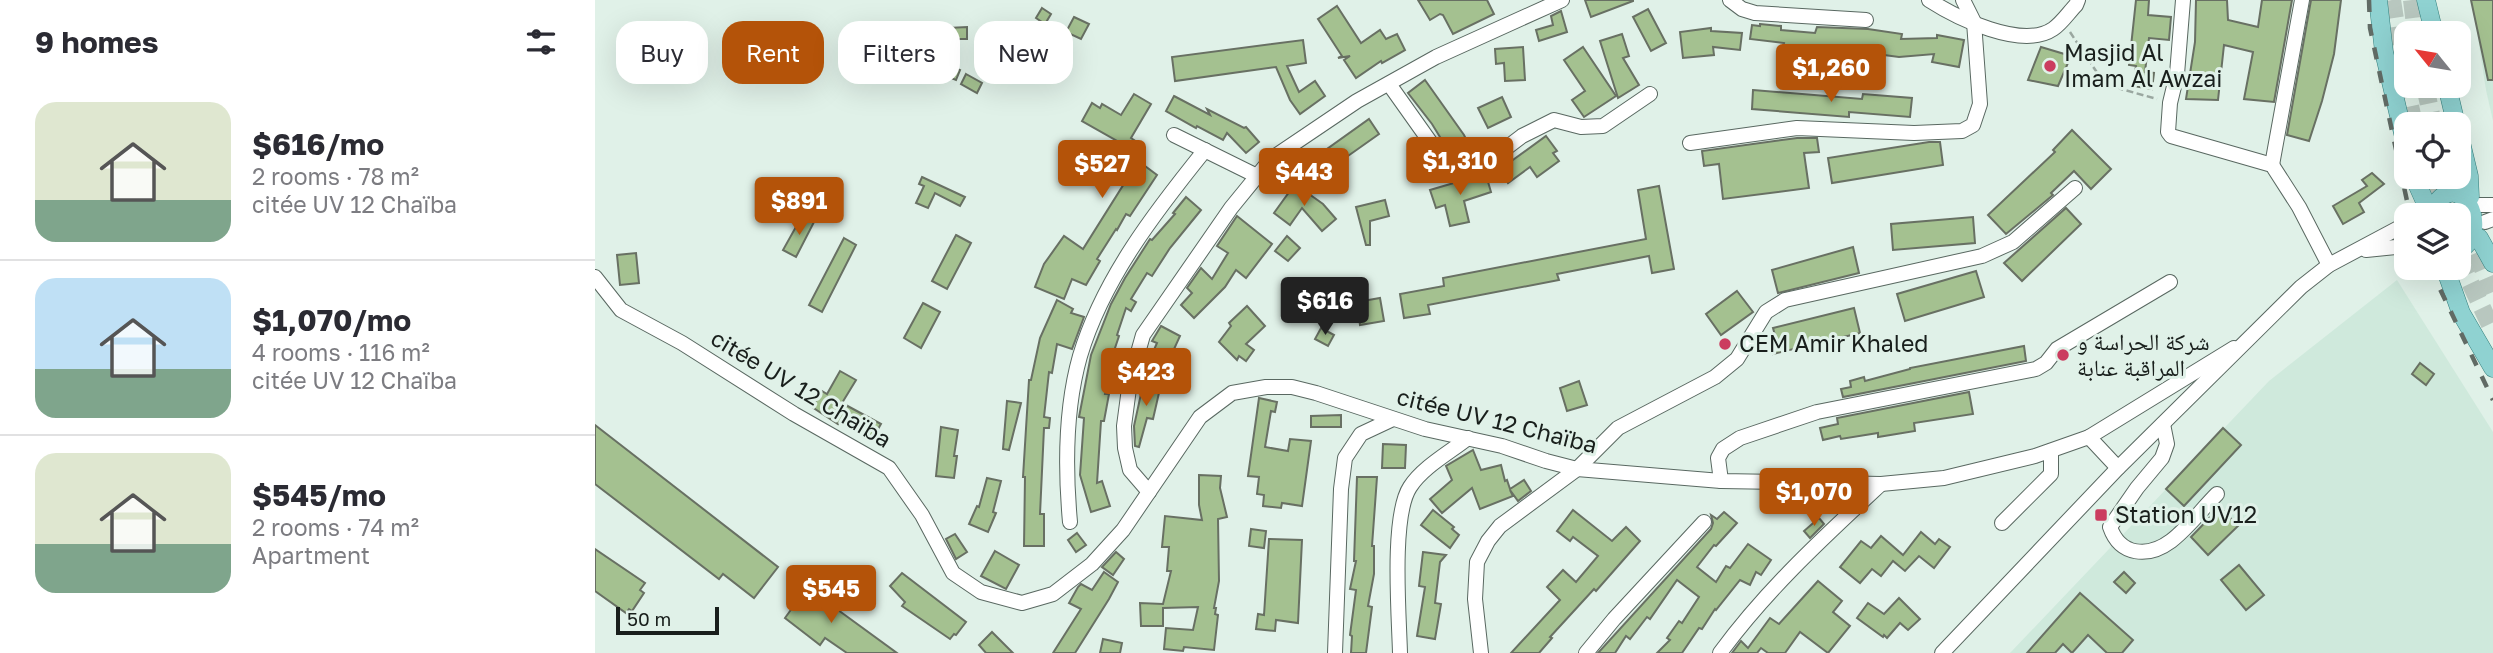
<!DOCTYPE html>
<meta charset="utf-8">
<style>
:root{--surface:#fff;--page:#f2f2f3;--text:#2b2b33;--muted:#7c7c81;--line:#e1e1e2;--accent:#b45309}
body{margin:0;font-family:"Golos Text","Noto Naskh Arabic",sans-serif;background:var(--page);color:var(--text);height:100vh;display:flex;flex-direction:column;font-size:26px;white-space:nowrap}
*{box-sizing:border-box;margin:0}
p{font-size:23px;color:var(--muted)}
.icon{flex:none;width:38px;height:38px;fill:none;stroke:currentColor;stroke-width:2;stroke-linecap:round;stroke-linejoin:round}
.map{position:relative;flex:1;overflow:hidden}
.details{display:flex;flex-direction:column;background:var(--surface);width:595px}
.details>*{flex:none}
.hud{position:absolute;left:21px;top:21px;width:665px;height:63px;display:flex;gap:14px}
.needle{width:46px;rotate:300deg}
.fabs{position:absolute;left:1799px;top:21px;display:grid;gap:14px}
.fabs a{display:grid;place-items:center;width:77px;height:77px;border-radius:14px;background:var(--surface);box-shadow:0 7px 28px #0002;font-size:35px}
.scale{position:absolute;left:21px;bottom:18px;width:103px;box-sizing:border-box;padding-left:7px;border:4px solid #191f1c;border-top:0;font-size:19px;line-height:24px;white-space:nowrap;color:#191f1c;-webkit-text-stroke:5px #e0f1e8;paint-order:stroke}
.price{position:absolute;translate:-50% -60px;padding:0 16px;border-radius:7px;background:var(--accent);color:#fff;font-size:23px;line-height:46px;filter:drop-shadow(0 2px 4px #0008)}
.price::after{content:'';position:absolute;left:50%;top:42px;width:21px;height:16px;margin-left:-10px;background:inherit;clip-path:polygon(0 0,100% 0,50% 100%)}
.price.on{background:#222;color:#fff}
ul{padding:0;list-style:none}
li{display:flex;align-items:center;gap:21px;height:175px;padding:0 35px}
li+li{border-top:2px solid var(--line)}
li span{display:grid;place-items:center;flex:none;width:196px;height:140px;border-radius:21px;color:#555}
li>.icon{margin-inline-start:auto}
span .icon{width:84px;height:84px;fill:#fffc;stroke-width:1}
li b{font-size:30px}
h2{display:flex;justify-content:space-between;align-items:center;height:84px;padding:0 35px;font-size:30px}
.pill{padding:0 24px;border-radius:21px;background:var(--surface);box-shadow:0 7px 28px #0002;font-size:24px;line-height:63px}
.pill.on{background:var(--accent);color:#fff}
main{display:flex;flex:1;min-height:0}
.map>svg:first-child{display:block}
.built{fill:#cfe9dc}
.building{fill:#a4c190;stroke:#687063;stroke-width:2}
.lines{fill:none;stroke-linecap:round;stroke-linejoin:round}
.major-tunnel{stroke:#b8c7bf;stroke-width:18;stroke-dasharray:18 9;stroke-linecap:butt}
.minor-casing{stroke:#596861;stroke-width:16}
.major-casing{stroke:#35807e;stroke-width:19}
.path{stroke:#9aa7a0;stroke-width:2.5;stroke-dasharray:7 3.5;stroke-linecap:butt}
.minor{stroke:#fff;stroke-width:14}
.major{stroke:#8fd2d1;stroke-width:18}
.rail{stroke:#616b65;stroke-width:4.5;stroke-dasharray:12 12;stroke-linecap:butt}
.poi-dot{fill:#cb3c5f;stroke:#e0f1e8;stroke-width:2.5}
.labels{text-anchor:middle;stroke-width:6;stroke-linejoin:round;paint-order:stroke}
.poi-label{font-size:23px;fill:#191f1c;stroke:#e0f1e8;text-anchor:start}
.street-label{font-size:23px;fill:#191f1c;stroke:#e0f1e8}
</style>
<main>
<section class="details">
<h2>9 homes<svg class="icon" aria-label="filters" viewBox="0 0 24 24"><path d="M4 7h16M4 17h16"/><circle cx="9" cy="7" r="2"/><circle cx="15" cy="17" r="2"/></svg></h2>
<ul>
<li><span style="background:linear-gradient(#dfe7d0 70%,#7fa58c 0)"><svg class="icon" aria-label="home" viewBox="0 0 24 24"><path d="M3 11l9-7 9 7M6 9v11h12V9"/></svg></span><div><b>$616/mo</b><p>2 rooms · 78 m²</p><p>citée UV 12 Chaïba</p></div></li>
<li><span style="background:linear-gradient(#bfe0f5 65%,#7fa58c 0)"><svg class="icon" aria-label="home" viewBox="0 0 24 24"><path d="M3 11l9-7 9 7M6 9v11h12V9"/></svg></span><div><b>$1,070/mo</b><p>4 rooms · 116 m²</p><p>citée UV 12 Chaïba</p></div></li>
<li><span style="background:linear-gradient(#dfe7d0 65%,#7fa58c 0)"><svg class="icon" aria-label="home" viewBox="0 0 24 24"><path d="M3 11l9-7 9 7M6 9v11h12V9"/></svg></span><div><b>$545/mo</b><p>2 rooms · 74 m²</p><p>Apartment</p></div></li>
</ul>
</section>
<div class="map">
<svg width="1898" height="653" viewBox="0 0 1898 653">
<rect width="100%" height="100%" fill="#e0f1e8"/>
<g class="built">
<polygon points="1877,0 1898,0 1898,121 1891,90"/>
<polygon points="1802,280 1898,432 1898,653 1415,653 1674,381"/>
</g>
<g class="building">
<polygon points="823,0 892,0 899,14 858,34 848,15 845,14 835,20"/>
<polygon points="990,0 1038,0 1038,1 996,17"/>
<polygon points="1541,0 1554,0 1553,15 1576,17 1574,40 1554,38 1550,72 1559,73 1557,89 1538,86 1541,66 1534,65"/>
<polygon points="1601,0 1632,0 1633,20 1663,27 1667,0 1697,0 1679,102 1649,99 1658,52 1629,45 1623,100 1591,99 1600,42"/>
<polygon points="1716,0 1746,0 1739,54 1727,101 1714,141 1692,135"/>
<polygon points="1876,0 1898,0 1898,80 1893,80"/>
<polygon points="742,6 766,43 785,30 791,39 802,34 810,50 787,63 786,61 761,78 749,60 755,56 743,58 747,56 723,19"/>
<polygon points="447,8 456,14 450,24 441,18"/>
<polygon points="1053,9 1071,43 1056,51 1038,17"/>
<polygon points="966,11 972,32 944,41 941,30 958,25 956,16"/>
<polygon points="479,17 494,24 486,39 471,32"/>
<polygon points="1165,24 1186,26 1186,30 1220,33 1222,27 1273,29 1307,34 1306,39 1342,38 1342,35 1369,40 1364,67 1337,62 1339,54 1304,57 1266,52 1266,55 1246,50 1244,59 1216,53 1216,50 1188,47 1189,43 1155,39 1157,25 1165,26"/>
<polygon points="372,27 372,39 353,39 353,28"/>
<polygon points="1116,28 1116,31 1147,33 1145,50 1118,47 1119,55 1088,58 1085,32"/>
<polygon points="405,34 456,65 448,78 398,45"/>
<polygon points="1027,34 1034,56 1028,58 1044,85 1023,98 1005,41"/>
<polygon points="708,40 711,63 692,66 704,92 720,81 730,96 705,114 695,100 681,67 580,81 577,57"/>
<polygon points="928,47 930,80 910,81 909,63 901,64 900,49"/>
<polygon points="988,47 1021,96 989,117 977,100 990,91 969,60"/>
<polygon points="1446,47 1476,56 1463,86 1433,80"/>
<polygon points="340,60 365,70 361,80 336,70"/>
<polygon points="371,74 387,83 382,93 366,84"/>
<polygon points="830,80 869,135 876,149 860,156 857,149 853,150 837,124 813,93"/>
<polygon points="1158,90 1267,99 1268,94 1317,98 1315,117 1254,112 1254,117 1157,109"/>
<polygon points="539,94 556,104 536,138 545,144 538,157 562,175 535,216 531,214 522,230 521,229 502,259 505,261 491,285 477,279 469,299 440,287 449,264 469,236 488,249 537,171 513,158 522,141 487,121 497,103 505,108 507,104 526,115"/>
<polygon points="579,96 615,115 612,109 649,128 651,127 664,142 651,153 632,133 628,140 602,126 601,128 571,111"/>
<polygon points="907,97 916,117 893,128 883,108"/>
<polygon points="774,119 784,134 736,168 725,154"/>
<polygon points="1477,130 1516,169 1496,189 1479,171 1456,193 1458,195 1411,234 1393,215 1460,152 1458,150"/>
<polygon points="951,136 962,151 958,153 964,161 942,177 935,167 913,183 904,170"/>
<polygon points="1202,138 1222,138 1224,152 1209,153 1214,188 1128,199 1124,164 1109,166 1107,151"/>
<polygon points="1334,142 1345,142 1348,165 1237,183 1233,158"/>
<polygon points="1777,173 1789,184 1764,203 1769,212 1748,224 1738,206 1772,186 1767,180"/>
<polygon points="886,175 891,175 896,192 869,201 874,222 855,226 850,205 841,208 835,190"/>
<polygon points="327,177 370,197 365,206 340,193 333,208 321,203 329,186 324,184"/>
<polygon points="700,184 728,204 741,219 727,231 707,208 695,225 679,213"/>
<polygon points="1064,186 1079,269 1057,273 1054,256 962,274 964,280 833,305 835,314 809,318 805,294 849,286 848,278 1051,239 1043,190"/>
<polygon points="205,189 216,195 207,212 196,206"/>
<polygon points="591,197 606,210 575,248 557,276 552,273 536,299 541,302 536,311 531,308 522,335 524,336 516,360 510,394 514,394 509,421 506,421 502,483 507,481 515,506 496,512 485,475 489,418 484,417 496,355 516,304 530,278 555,239 557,240 580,214 578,213"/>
<polygon points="790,200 794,216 775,221 775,245 771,245 761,207"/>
<polygon points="1471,208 1486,224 1427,281 1409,263"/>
<polygon points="207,216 219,222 201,257 188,250"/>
<polygon points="642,216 677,244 651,278 641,270 630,287 599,318 586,305 597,293 592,288 606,268 617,279 633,253 622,246"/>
<polygon points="1378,217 1380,243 1298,250 1296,224"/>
<polygon points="361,235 376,243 352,289 337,281"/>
<polygon points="692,236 705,248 693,261 680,251"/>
<polygon points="249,238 261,245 227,312 214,305"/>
<polygon points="1258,247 1264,273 1183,293 1177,270"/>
<polygon points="41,253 44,283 25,285 22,255"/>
<polygon points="1381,271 1389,297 1310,321 1302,294"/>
<polygon points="1142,291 1158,312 1126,335 1111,314"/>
<polygon points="785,298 789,321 765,325 762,302"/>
<polygon points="462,300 478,309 476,313 489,317 477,349 462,344 457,373 454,372 449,417 455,418 454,428 449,428 445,514 449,514 449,546 429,546 430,477 428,477 434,380 436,380 445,338"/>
<polygon points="328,303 345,312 326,348 309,338"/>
<polygon points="652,306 670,326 651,344 659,350 651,361 644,356 642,360 624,342 636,326 634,323"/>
<polygon points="1259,308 1265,333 1178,354 1175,341 1181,339 1178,328"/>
<polygon points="566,326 585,336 570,369 554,361 562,343 557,341"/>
<polygon points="726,328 739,335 733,346 720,339"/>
<polygon points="1429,346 1431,361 1248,397 1246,389 1256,387 1255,381 1269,377 1270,381 1315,369 1315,368"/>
<polygon points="1825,363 1839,374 1831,385 1817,374"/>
<polygon points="245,371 261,380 247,403 286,424 278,438 245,421 243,424 217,407 227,391 232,394"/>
<polygon points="549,380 566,384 558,419 552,418 544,447 540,446 539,426"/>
<polygon points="984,381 992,405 972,411 965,388"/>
<polygon points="1374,392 1378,414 1319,423 1320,431 1283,437 1283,433 1246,439 1245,436 1228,440 1225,428 1243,424 1242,418"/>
<polygon points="664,398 682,402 680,412 676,411 670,447 693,451 695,439 716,441 707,506 687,503 686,508 668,506 669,495 662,494 664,477 653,476"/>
<polygon points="412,401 426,403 414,450 408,449"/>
<polygon points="746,415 746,427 716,427 716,416"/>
<polygon points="0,425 183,567 159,598 128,574 124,579 0,484"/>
<polygon points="346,427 363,430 359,456 362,456 359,478 341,476"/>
<polygon points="1628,428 1646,445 1589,506 1571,489"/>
<polygon points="788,444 811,445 810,468 787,468"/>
<polygon points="878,450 886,470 906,465 910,481 912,480 915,489 929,480 936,491 923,501 915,490 918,496 885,509 877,488 847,513 835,499 857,480 851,466"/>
<polygon points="604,475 626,476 625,488 632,517 623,519 624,581 619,608 621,608 620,614 623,615 619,650 589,647 588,651 569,649 571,628 598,630 603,607 568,608 568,626 546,626 545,603 568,604 576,571 572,571 574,547 567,547 570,516 607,520 604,505"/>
<polygon points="762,477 782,477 777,546 779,546 779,574 773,606 777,607 771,653 756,653 757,636 755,635 761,590 755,589 761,561 759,561"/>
<polygon points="392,478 406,481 398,512 401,513 393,532 374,524 382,506 384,507"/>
<polygon points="1625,507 1643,526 1613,555 1596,537"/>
<polygon points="838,510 859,527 857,529 864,535 855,548 826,525"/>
<polygon points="978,510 1017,541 1031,527 1045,541 1001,591 999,589 955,637 957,638 944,653 916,653 965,600 952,587 968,570 981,582 1003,556 978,537 975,541 962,531"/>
<polygon points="1129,512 1142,523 1121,546 1119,545 1102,567 1121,582 1131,566 1135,568 1153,544 1176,560 1166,575 1161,572 1155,585 1145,580 1121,610 1120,609 1107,629 1104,628 1087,653 1062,653 1075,640 1072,638 1084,621 1087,623 1104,597 1082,580 1055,619 1052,617 1035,639 1031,636 1020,653 1003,653 1116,529 1118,523 1116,515 1122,519"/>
<polygon points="1224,518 1229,524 1215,538 1209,531"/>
<polygon points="656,529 671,531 669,548 654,546"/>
<polygon points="1326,532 1340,544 1344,539 1355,547 1339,568 1324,556 1310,571 1298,561 1286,576 1277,569 1265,583 1245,567 1266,541 1276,548 1286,536 1308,555"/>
<polygon points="482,533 491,545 481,552 473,540"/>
<polygon points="360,534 372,552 361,559 351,539"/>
<polygon points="674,539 707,540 703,623 681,620 680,631 661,629 663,614 669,615"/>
<polygon points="0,549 50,583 45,590 49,593 37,611 34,609 31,613 0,591"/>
<polygon points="400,551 424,565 411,589 386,576"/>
<polygon points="521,552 529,559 518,575 507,567"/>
<polygon points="828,552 851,555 845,562 840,603 846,604 840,639 822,636 830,587 824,586"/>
<polygon points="1644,565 1669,595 1651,610 1626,580"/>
<polygon points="509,572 523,582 514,599 480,653 458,653 486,609 474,603 483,587 486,584 497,590"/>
<polygon points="1529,572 1540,583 1531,593 1519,582"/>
<polygon points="307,573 371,622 361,635 359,634 355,639 307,606 310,602 295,586"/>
<polygon points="1223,581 1247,601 1238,612 1255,626 1233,653 1205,632 1190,653 1173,653 1166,648 1162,653 1137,653 1146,641 1153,648 1175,618 1184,624"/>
<polygon points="206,583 302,653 252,653 230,638 225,645 212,635 190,618 203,600 197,595"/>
<polygon points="1485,593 1538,640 1527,653 1512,653 1493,635 1477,653 1468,644 1460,653 1432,653"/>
<polygon points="1304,598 1325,619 1313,630 1305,623 1292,638 1289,635 1288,637 1262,618 1273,603 1289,614"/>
<polygon points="397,632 418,653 391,653 384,645"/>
<polygon points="508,639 527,643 525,653 505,653"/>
</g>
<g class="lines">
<g class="major-tunnel">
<polyline points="1797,0 1810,83 1819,124"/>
<polyline points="1817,0 1821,33"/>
<polyline points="1830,86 1838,124"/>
<polyline points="1833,177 1846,215"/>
<polyline points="1853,177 1872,232 1898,292"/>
<polyline points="1864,259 1898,331"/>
</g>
<defs>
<g id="minor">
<polyline points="1135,0 1147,9 1160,13 1271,20"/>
<path d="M1334,0C1362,18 1427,50 1458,29C1467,23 1474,12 1481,5L1483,0"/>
<polyline points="1588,0 1582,74 1575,103 1573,132 1576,136 1677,165 1704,207 1734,265"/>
<polyline points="794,84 848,160 859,166 906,152 927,136 959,120 986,127 1008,126 1055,94"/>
<polyline points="579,135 662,176"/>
<polyline points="1095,143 1202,128 1319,133 1367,131 1378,125 1385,104 1379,22 1368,0"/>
<polyline points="1677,165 1707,0"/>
<polyline points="1885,205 1898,205"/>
<polyline points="1890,222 1898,219"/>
<polyline points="1771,250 1811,246"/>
<polyline points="0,277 26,310 87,343 199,414 294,468 327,515 358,573 386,592 427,603 458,594 497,564 528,530 605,417 637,393 671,387 697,387 721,393 830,429 907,446 951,461 982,469 1126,481 1286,484 1349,478 1440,456 1494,437 1523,468"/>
<path d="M1568,424L1572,444L1567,458L1542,488L1515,527C1525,556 1553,558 1576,541C1593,528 1607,509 1622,494"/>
<polyline points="1494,437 1639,348"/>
<polyline points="1126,481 1123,458 1128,449 1145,438 1222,412 1441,369 1451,363 1462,349 1575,282"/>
<polyline points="554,492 535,470 530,448 529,426 535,381 548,335 636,208 676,159 762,101 841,57 967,0"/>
<path d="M475,522C470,467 470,409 485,356C508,279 560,212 610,150"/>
<polyline points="1407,523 1456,474 1456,451"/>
<polyline points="740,653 746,489 750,458 766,434 798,419"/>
<path d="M805,653C804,615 796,516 815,487C828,467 854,453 873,438"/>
<polyline points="886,653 880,599 882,562 893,541 905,526 982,469 1023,428 1120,377 1142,359 1171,312 1190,300 1387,256 1418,242 1480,188"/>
<polyline points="991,653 1019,619 1109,522"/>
<path d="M1125,653C1172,589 1229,537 1286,484"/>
<polyline points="1347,653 1523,468 1706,287 1734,265 1811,224"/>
</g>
<g id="major">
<polyline points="1783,0 1789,52 1811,146"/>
<polyline points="1831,0 1839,33"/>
<polyline points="1852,86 1861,124"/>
<polyline points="1864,134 1874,176 1875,197"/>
<polyline points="1819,177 1835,213"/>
<path d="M1834,215C1864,154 1898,236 1864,249"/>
<polyline points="1884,238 1898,263"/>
<polyline points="1850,268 1866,313 1898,368"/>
</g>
</defs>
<use href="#minor" class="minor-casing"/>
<use href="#major" class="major-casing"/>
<polyline class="path" points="1475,32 1505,77 1526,89 1562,99"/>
<use href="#minor" class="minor"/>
<use href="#major" class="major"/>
<g class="rail">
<polyline points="1774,0 1775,28 1815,215"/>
<polyline points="1835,268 1898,400"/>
</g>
</g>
<g class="poi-dot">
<circle cx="1455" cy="66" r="7"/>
<circle cx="1130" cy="344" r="7"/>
<circle cx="1468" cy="355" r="7"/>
<rect x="1499" y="508" width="14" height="14" rx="3.5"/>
</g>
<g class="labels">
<g class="poi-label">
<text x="1469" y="61">Masjid Al<tspan x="1469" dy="26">Imam Al Awzai</tspan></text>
<text x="1482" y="350">شركة الحراسة و<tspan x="1482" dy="26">المراقبة عنابة</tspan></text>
<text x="1144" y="352">CEM Amir Khaled</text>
<text x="1520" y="523">Station UV12</text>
</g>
<g class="street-label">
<text transform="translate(206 389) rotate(31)" y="8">citée UV 12 Chaïba</text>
<text transform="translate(902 421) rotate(14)" y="8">citée UV 12 Chaïba</text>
</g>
</g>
</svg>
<div class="fabs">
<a><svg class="needle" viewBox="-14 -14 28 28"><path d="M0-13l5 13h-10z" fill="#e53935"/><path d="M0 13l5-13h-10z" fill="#7c7c81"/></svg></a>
<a><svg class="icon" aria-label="locate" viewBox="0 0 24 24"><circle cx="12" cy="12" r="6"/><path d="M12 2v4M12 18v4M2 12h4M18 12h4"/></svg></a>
<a><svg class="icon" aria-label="layers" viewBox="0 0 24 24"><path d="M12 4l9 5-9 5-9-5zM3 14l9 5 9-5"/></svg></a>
</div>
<div class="scale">50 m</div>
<b class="price" style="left:1236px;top:104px">$1,260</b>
<b class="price" style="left:865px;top:197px">$1,310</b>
<b class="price" style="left:507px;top:200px">$527</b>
<b class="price" style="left:709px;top:208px">$443</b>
<b class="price" style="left:204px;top:237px">$891</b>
<b class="price on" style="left:730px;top:337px">$616</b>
<b class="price" style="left:551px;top:408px">$423</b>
<b class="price" style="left:1219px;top:528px">$1,070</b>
<b class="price" style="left:236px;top:625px">$545</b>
<div class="hud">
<a class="pill">Buy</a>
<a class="pill on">Rent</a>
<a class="pill">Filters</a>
<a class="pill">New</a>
</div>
</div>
</main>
